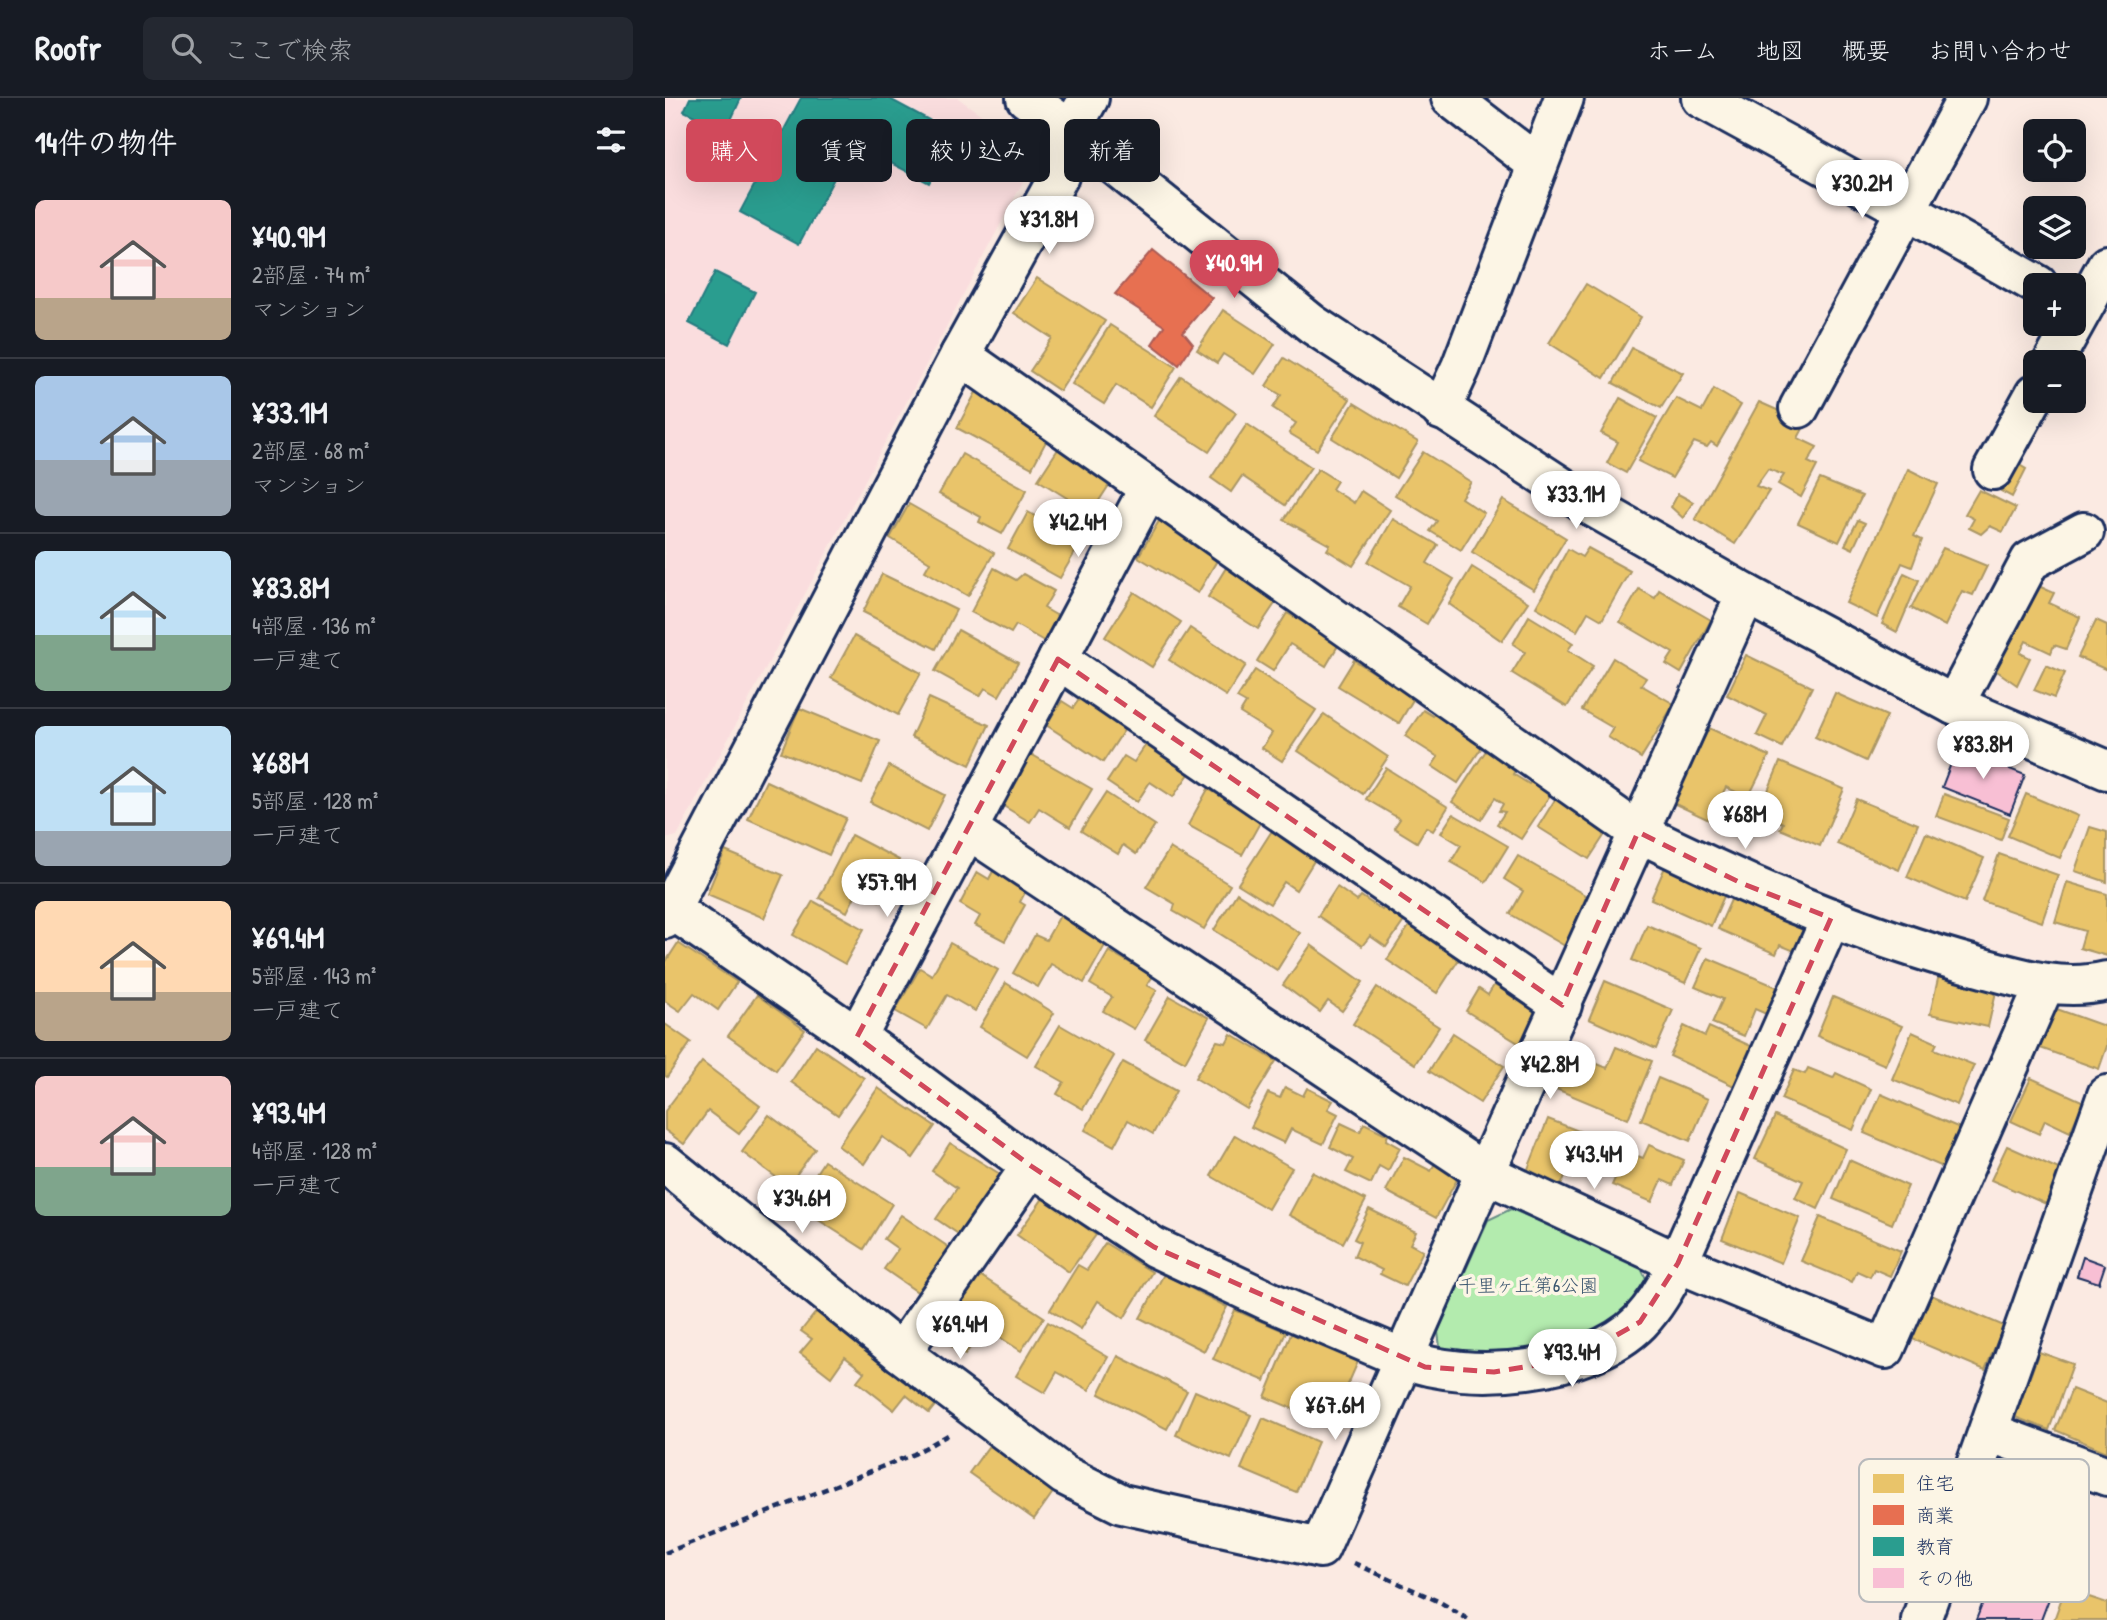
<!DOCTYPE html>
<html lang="ja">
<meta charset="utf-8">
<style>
:root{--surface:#171b24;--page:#242831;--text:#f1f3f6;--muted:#9ea1a6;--line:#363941;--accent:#d1495b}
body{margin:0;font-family:"Patrick Hand","Klee One",sans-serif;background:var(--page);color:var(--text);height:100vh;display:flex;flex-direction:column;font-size:26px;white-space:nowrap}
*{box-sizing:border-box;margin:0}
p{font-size:23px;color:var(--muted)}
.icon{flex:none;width:38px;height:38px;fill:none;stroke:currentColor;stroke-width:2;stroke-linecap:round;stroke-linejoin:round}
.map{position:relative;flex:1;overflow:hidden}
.drawer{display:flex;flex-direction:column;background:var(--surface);width:665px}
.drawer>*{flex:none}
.banner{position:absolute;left:21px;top:21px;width:665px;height:63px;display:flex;gap:14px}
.controls{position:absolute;left:1358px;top:21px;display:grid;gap:14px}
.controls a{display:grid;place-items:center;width:63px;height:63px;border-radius:10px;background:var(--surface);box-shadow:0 7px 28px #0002;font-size:35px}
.price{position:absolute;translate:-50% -60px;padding:0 16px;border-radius:24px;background:#fff;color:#222;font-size:23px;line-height:46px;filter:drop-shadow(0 2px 4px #0008)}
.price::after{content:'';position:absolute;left:50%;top:42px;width:21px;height:16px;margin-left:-10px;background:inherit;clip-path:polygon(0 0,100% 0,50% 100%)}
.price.selected{background:var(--accent);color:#fff}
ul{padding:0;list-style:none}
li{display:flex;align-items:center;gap:21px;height:175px;padding:0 35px}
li+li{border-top:2px solid var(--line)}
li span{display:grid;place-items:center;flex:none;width:196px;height:140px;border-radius:10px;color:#555}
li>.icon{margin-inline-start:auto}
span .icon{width:84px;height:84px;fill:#fffc;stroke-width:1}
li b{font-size:30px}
h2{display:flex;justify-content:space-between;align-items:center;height:84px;padding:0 35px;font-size:30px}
.chip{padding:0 24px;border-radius:10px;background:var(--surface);box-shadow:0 7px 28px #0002;font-size:24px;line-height:63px}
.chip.selected{background:var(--accent);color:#fff}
header{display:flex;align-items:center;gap:42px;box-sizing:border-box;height:98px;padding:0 35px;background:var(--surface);border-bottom:2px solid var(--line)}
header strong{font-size:33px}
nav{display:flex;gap:38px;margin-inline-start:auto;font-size:24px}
.search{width:490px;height:63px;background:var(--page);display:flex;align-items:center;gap:18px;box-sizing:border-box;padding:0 24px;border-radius:10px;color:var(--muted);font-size:26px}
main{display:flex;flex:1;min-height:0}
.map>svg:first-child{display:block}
.built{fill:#faddde}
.green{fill:#b3ebae;stroke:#678d86;stroke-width:2}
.homes{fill:#e9c46a;stroke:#ab9766;stroke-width:2}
.shops{fill:#e76f51;stroke:#aa5c55;stroke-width:2}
.schools{fill:#2a9d8f;stroke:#267c80;stroke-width:2}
.building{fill:#f8bfd4;stroke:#1b2f5e;stroke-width:2}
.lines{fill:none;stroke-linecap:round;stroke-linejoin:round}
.minor-casing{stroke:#1b2f5e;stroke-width:44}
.path{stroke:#1b2f5e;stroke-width:4.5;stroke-dasharray:7 5;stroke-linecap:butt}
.minor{stroke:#fcf5e5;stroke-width:38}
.marked{fill:none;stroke:#d1495b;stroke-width:5;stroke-dasharray:14 9;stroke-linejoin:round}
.labels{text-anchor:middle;stroke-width:7;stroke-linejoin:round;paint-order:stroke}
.park-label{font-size:19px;fill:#39556e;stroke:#fcf5e5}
.key{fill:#fcf5e5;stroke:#b8babc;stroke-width:2}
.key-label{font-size:19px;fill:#1b2f5e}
</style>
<header>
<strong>Roofr</strong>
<div class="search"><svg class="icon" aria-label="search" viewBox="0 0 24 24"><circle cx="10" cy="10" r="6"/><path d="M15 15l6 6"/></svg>ここで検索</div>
<nav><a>ホーム</a><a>地図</a><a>概要</a><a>お問い合わせ</a></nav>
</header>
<main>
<section class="drawer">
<h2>14件の物件<svg class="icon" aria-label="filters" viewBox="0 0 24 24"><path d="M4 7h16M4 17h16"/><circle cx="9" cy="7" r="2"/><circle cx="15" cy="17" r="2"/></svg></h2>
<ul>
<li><span style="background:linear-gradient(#f6c9c9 70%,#b9a48a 0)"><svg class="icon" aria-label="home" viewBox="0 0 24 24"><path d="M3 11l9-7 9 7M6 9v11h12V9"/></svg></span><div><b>¥40.9M</b><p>2部屋 · 74 m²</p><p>マンション</p></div></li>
<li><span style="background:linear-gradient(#a9c7e8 60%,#9aa5b1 0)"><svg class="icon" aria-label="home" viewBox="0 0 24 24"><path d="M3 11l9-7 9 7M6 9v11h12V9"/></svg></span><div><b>¥33.1M</b><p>2部屋 · 68 m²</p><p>マンション</p></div></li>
<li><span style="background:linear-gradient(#bfe0f5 60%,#7fa58c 0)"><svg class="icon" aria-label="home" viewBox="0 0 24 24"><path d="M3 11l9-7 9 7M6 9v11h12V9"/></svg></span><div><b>¥83.8M</b><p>4部屋 · 136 m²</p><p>一戸建て</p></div></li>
<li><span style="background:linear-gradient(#bfe0f5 75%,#9aa5b1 0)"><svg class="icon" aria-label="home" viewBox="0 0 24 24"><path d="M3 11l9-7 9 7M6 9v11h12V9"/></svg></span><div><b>¥68M</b><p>5部屋 · 128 m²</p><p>一戸建て</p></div></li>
<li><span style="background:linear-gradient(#ffd9b3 65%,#b9a48a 0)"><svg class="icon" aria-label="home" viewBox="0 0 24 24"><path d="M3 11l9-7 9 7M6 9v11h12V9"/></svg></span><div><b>¥69.4M</b><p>5部屋 · 143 m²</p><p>一戸建て</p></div></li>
<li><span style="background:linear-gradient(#f6c9c9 65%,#7fa58c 0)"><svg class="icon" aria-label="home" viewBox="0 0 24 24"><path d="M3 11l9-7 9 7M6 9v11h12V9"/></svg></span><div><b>¥93.4M</b><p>4部屋 · 128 m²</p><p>一戸建て</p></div></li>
</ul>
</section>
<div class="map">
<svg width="1442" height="1522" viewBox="0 0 1442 1522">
<rect width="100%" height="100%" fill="#fbeae2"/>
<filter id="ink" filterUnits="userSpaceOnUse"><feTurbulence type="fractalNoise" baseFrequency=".0143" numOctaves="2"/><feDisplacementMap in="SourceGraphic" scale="14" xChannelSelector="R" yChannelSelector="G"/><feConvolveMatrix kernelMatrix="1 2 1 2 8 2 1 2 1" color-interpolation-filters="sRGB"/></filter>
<g filter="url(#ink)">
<polygon class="built" points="0,0 293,0 355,45 362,76 12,738 0,741"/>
<path class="green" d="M846,1111L973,1164L984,1187C966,1204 948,1225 926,1236C882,1258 824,1257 776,1257L773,1234L823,1122Z"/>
<g class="homes">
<polygon points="372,180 440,223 395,293 365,273 387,240 349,215"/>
<polygon points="921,186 976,219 939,280 884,245"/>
<polygon points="558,212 610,246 590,276 558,256 552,265 532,252"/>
<polygon points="445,227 511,269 486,309 451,287 439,306 407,286"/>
<polygon points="967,250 1018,275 996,310 948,285"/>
<polygon points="619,260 685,301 652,352 624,335 631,325 608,310 616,297 601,288"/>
<polygon points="516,278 571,315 544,354 489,318"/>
<polygon points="1049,291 1076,307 1052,348 1046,344 1042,349 1029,344 1007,380 973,363 1011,300 1037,313"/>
<polygon points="311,294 386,334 367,370 292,330"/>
<polygon points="955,300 992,320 961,375 942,365 953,344 936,335"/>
<polygon points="1094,304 1141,325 1133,340 1152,349 1143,364 1152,368 1136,399 1113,386 1119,377 1103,371 1091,388 1104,393 1070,446 1030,421"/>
<polygon points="689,305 753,344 731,380 667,340"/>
<polygon points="582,326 646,369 620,407 577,378 566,394 546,380"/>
<polygon points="395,348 448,381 426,415 373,382"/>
<polygon points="758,354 806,384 796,400 819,415 796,452 765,433 772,423 730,397"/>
<polygon points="297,356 362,392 337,436 314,424 316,419 274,396"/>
<polygon points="1351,365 1361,371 1347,399 1336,393"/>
<polygon points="653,371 672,383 667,391 689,405 696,393 725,412 688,468 662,452 665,447 619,422"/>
<polygon points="1243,371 1273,386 1249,438 1257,442 1247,469 1237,465 1212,520 1181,505"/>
<polygon points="1155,381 1197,398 1174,444 1133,425"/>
<polygon points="1314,392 1351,410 1338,434 1325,428 1316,436 1304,430 1309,421 1300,416"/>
<polygon points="1013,396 1028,404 1018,420 1006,409"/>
<polygon points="838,402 901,440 869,492 807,454"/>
<polygon points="244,406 329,455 303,498 260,473 265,464 225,440"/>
<polygon points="363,414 416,444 395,480 343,451"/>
<polygon points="728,421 773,447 762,465 789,481 762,526 733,509 745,488 703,464"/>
<polygon points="1193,422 1200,425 1188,451 1180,447"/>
<polygon points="494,423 554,459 533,495 473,459"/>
<polygon points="923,450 965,473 937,522 923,514 912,533 871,509 903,451 917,459"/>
<polygon points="1278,450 1322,468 1308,497 1297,493 1280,528 1246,510"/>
<polygon points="564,465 615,498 593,531 543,499"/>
<polygon points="807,469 863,504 837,543 784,506"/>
<polygon points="329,470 351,482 358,476 389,493 379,510 398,521 384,546 351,527 346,535 306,514"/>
<polygon points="1239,475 1254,482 1232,534 1217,526"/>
<polygon points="217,476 291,512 271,551 198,514"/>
<polygon points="1367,485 1389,495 1384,505 1415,519 1401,551 1389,547 1386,555 1361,543 1355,555 1365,560 1352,587 1329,571"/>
<polygon points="974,491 990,500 994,492 1046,522 1016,575 1001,566 1008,555 955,524"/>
<polygon points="469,494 516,524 487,569 440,539"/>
<polygon points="622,515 643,527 647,521 678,539 661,568 625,546 608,573 592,563"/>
<polygon points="864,518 908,545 903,552 928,568 902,609 847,575 860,554 848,546"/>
<polygon points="1431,522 1442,527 1442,572 1413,559"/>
<polygon points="525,530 581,567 561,598 504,562"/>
<polygon points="293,532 353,565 334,598 320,590 315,598 270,573"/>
<polygon points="189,538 256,575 233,617 166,580"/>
<polygon points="1081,557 1147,589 1117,649 1092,637 1102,617 1062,597"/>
<polygon points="948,560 981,580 976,587 1009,606 976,660 943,639 948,630 917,612"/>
<polygon points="689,562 710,575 715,566 755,590 734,625 673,588"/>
<polygon points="1381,567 1400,575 1389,600 1369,592"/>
<polygon points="590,572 651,612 617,663 597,650 607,635 575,615 581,605 572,600"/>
<polygon points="420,593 465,623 438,664 381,627 397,603 408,610"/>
<polygon points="1170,595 1222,618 1201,663 1150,639"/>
<polygon points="264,600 324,627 305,667 246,639"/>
<polygon points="134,610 215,643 197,686 116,654"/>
<polygon points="774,610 812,635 807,643 817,649 793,685 767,668 773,659 740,638 758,612 768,618"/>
<polygon points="659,616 723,659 698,696 633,653"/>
<polygon points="1044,630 1104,658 1083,700 1061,689 1044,722 1008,705"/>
<polygon points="482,645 526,673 508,699 485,684 472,704 442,684 459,658 469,664"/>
<polygon points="826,645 856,664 848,676 864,686 871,675 891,688 856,741 832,726 840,714 834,713 838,706 830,700 816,722 787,704"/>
<polygon points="364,655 427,691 405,729 374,710 365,724 335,706"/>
<polygon points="1115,664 1179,691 1155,748 1115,731 1118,725 1094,714"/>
<polygon points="224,668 280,697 262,733 205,704"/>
<polygon points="721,670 783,709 768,733 761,729 752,744 729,730 735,721 701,701"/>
<polygon points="101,683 181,720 164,757 83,721"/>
<polygon points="543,691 597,721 577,757 523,727"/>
<polygon points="441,695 490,727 471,756 458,747 453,756 416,733"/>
<polygon points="894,695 946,727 924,761 873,729"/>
<polygon points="1279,696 1344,720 1336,742 1271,718"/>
<polygon points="1361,696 1413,718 1395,760 1343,738"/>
<polygon points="1191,701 1253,726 1234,772 1172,746"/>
<polygon points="788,716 843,748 821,784 786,764 796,747 776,735"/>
<polygon points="1425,729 1442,734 1442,784 1410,773"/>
<polygon points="608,731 652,758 631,792 619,784 605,806 573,786"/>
<polygon points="1261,735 1319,760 1300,804 1242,779"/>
<polygon points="186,737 234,762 214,803 193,792 182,814 154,800"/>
<polygon points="505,750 565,787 539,831 508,813 510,806 481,789"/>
<polygon points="60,753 118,777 99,820 42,796"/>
<polygon points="1334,756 1393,777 1377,824 1317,803"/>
<polygon points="853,758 927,801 900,848 845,816 858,793 839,781"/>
<polygon points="330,769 364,787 355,804 360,807 340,843 310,827 315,818 295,806 312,774 324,781"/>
<polygon points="1000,769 1060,796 1046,828 986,801"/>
<polygon points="1402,784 1442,796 1442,858 1415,850 1420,833 1390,824"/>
<polygon points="672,789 692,803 696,798 717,812 724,802 744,816 721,849 705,838 697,848 653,818"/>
<polygon points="572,795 635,835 612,872 549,832"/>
<polygon points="1069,795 1144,828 1132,854 1115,847 1111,856 1053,831"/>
<polygon points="148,803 199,831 180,866 128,837"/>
<polygon points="396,816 443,842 419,885 386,866 373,889 348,875 370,837 381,842"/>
<polygon points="748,822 798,855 772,895 722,862"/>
<polygon points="982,827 1036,850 1020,885 967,862"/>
<polygon points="13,845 72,884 53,912 29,895 15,913 0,903 0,865"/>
<polygon points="285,845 333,872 310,913 282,897 262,931 230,913 255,870 267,877"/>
<polygon points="646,847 698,884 677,913 663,903 655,914 618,887"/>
<polygon points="444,853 488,878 482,887 492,892 469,931 438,913 447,899 425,886"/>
<polygon points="1043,860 1112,889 1101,916 1090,911 1079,938 1047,925 1058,901 1030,889"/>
<polygon points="1275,872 1333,885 1323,929 1265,916"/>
<polygon points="940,883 1008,912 991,951 924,921"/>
<polygon points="341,885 389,915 362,958 315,929"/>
<polygon points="829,887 846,897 849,892 877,909 855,946 801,913 814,891 823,897"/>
<polygon points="712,889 774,929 750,966 688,926"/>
<polygon points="92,897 140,932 111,972 63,938"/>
<polygon points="505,898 544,920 520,964 480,942"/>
<polygon points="1168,899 1237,928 1220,967 1152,938"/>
<polygon points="1389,910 1442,929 1442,948 1434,971 1375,950"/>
<polygon points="0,926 26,944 2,979 0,978"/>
<polygon points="395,927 449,958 418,1011 392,996 399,984 371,968"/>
<polygon points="1019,928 1040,938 1044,929 1088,949 1069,988 1005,958"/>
<polygon points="1247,934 1272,945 1269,951 1309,967 1292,1007 1227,981"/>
<polygon points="788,935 839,968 815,1005 764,973"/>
<polygon points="566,936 611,963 582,1011 530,980 552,943 561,945"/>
<polygon points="151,947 199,980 173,1017 126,984"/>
<polygon points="951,949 987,963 963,1021 891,991 906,955 942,970"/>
<polygon points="37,964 95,1008 74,1036 43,1013 19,1046 0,1032 0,1013"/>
<polygon points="458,964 511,993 488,1036 463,1022 449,1048 420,1032"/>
<polygon points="1143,970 1168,980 1171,975 1206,991 1188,1032 1116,1001 1129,972 1140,976"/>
<polygon points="993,980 1043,1001 1025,1043 976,1022"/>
<polygon points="1366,980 1419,1004 1405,1034 1380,1022 1374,1036 1346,1023"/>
<polygon points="620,989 638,998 642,990 668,1003 663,1011 673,1016 658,1046 626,1031 619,1045 586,1029 603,995 615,1000"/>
<polygon points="213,990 270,1028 248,1060 217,1039 199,1066 173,1048"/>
<polygon points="1216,996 1295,1030 1278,1069 1199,1035"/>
<polygon points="104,1017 150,1051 123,1088 77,1054"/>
<polygon points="1110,1018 1181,1051 1153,1111 1130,1100 1138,1083 1090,1061"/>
<polygon points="883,1021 947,1046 935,1078 905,1066 895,1090 861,1076"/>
<polygon points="676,1025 695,1034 699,1025 723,1037 721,1042 735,1050 723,1073 714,1068 706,1086 681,1074 688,1061 665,1049"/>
<polygon points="570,1037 627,1070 603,1111 546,1078"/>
<polygon points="285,1045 335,1076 295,1137 271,1121 292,1090 267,1073"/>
<polygon points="984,1047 1019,1062 1008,1087 997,1082 987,1104 947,1087 962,1054 978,1060"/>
<polygon points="1342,1048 1396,1072 1381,1106 1326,1082"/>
<polygon points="739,1059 766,1073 771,1063 795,1076 771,1120 721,1093"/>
<polygon points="1184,1062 1243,1088 1227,1126 1168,1101"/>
<polygon points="159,1063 227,1106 199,1151 130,1107"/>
<polygon points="647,1074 701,1102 678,1145 624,1117"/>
<polygon points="1075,1095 1135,1120 1116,1165 1057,1141"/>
<polygon points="379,1099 431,1137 404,1174 352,1137"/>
<polygon points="704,1111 751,1134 745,1146 758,1153 740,1188 715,1176 717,1172 689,1158 695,1144 689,1141"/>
<polygon points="236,1117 285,1150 254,1195 219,1171 233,1151 219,1141"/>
<polygon points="1155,1119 1236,1153 1225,1178 1209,1171 1205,1179 1192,1173 1187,1184 1136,1163"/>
<polygon points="440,1145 487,1174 459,1220 433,1203 416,1231 385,1212 413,1167 422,1172"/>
<polygon points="310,1174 379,1219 356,1253 319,1229 300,1257 269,1237"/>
<polygon points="499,1176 562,1209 539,1253 475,1220"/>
<polygon points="1264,1196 1339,1228 1320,1272 1245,1240"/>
<polygon points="156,1208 276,1300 264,1315 241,1297 229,1312 192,1283 199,1274 180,1259 166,1279 135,1255 147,1241 136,1233"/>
<polygon points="570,1212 621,1234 600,1283 548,1261"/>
<polygon points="383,1224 443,1259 424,1292 392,1274 380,1295 351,1278"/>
<polygon points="628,1231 695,1259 678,1298 662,1291 650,1320 600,1299"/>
<polygon points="1374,1254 1408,1266 1384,1332 1350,1319"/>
<polygon points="453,1258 522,1293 502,1331 434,1296"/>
<polygon points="1407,1291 1442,1305 1442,1354 1390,1332"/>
<polygon points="530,1293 586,1317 566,1361 511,1337"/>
<polygon points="598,1320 653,1344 631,1394 576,1371"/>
<polygon points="326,1345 391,1390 369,1421 304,1375"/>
<polygon points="1337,1359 1389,1380 1370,1430 1316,1409"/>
<polygon points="1400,1491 1442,1505 1442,1522 1389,1522"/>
</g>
<polygon class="shops" points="488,152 547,200 518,234 528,246 514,267 487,246 499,228 450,196"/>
<g class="schools">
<polygon points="25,0 76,0 61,33 19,13"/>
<polygon points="136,0 223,0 290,36 264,85 188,45 134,146 75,114"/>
<polygon points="50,174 90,194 64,246 24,225"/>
</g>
<g class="building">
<polygon points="1292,650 1360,677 1345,716 1277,689"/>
<polygon points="1418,1159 1440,1167 1434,1185 1412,1178"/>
<polygon points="1335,1461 1391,1482 1376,1522 1311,1522"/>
</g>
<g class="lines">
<defs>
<g id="minor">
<polyline points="361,0 406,32 647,226 921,405 1081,496 1289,607 1442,672"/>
<polyline points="786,0 873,67"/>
<polyline points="1036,0 1241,112 1134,310"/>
<polyline points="1302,0 1241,112 1373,187"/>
<path d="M295,257L973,734C1082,788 1193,836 1311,868C1355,880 1396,894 1442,883"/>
<polyline points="1388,264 1442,167"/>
<polyline points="776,312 796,269 899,0"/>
<polyline points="1328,372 1370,296"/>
<polyline points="393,561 897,907"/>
<polyline points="1289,607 1365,463 1419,434"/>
<polyline points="304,732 820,1075 1013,1165 1220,1251 1380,886"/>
<path d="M0,807L192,939L366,1068L489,1149L606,1204L740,1261C804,1286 925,1275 975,1224C991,1207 1003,1186 1013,1165L1166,820"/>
<polyline points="0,821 295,257 394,78 406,32 424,0"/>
<polyline points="192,939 484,390"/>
<polyline points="0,1065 236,1255 399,1377 457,1406 655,1450 820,1075 1081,496"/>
<polyline points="236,1255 366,1068"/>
<polyline points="1324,1334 1442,1378"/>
<polyline points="1256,1522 1442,997"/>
</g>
</defs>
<use href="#minor" class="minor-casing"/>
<g class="path">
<polyline points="0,1455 249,1356 283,1337"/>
<polyline points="689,1465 775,1504 804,1522"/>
</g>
<use href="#minor" class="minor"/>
</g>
</g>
<path class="marked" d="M393,561L897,907L973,734L1076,785L1166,820L1013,1165L975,1224L909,1261L829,1274L760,1269L489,1149L366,1068L192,939Z"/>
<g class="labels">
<g class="park-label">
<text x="863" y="1194">千里ヶ丘第6公園</text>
</g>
</g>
<rect x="1194" y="1361" width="230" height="143" rx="10" class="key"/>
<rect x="1208" y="1376" width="31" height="19" fill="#e9c46a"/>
<rect x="1208" y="1407" width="31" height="20" fill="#e76f51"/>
<rect x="1208" y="1439" width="31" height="19" fill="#2a9d8f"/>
<rect x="1208" y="1470" width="31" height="20" fill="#f8bfd4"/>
<g class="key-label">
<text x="1251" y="1392">住宅</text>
<text x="1251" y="1424">商業</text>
<text x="1251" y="1455">教育</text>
<text x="1251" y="1487">その他</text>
</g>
</svg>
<div class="controls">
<a><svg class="icon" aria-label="locate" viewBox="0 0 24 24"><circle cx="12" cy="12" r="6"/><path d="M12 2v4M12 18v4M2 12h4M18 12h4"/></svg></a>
<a><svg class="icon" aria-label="layers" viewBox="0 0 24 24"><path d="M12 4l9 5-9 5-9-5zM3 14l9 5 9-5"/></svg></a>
<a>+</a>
<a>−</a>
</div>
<b class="price" style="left:1197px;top:122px">¥30.2M</b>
<b class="price" style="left:384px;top:158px">¥31.8M</b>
<b class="price selected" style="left:569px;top:202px">¥40.9M</b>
<b class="price" style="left:911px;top:433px">¥33.1M</b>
<b class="price" style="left:413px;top:461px">¥42.4M</b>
<b class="price" style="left:1318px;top:683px">¥83.8M</b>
<b class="price" style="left:1080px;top:753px">¥68M</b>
<b class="price" style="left:222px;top:821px">¥57.9M</b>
<b class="price" style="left:885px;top:1003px">¥42.8M</b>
<b class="price" style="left:929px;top:1093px">¥43.4M</b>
<b class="price" style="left:137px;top:1137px">¥34.6M</b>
<b class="price" style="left:295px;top:1263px">¥69.4M</b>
<b class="price" style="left:907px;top:1291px">¥93.4M</b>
<b class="price" style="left:670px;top:1344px">¥67.6M</b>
<div class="banner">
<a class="chip selected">購入</a>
<a class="chip">賃貸</a>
<a class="chip">絞り込み</a>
<a class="chip">新着</a>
</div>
</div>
</main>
